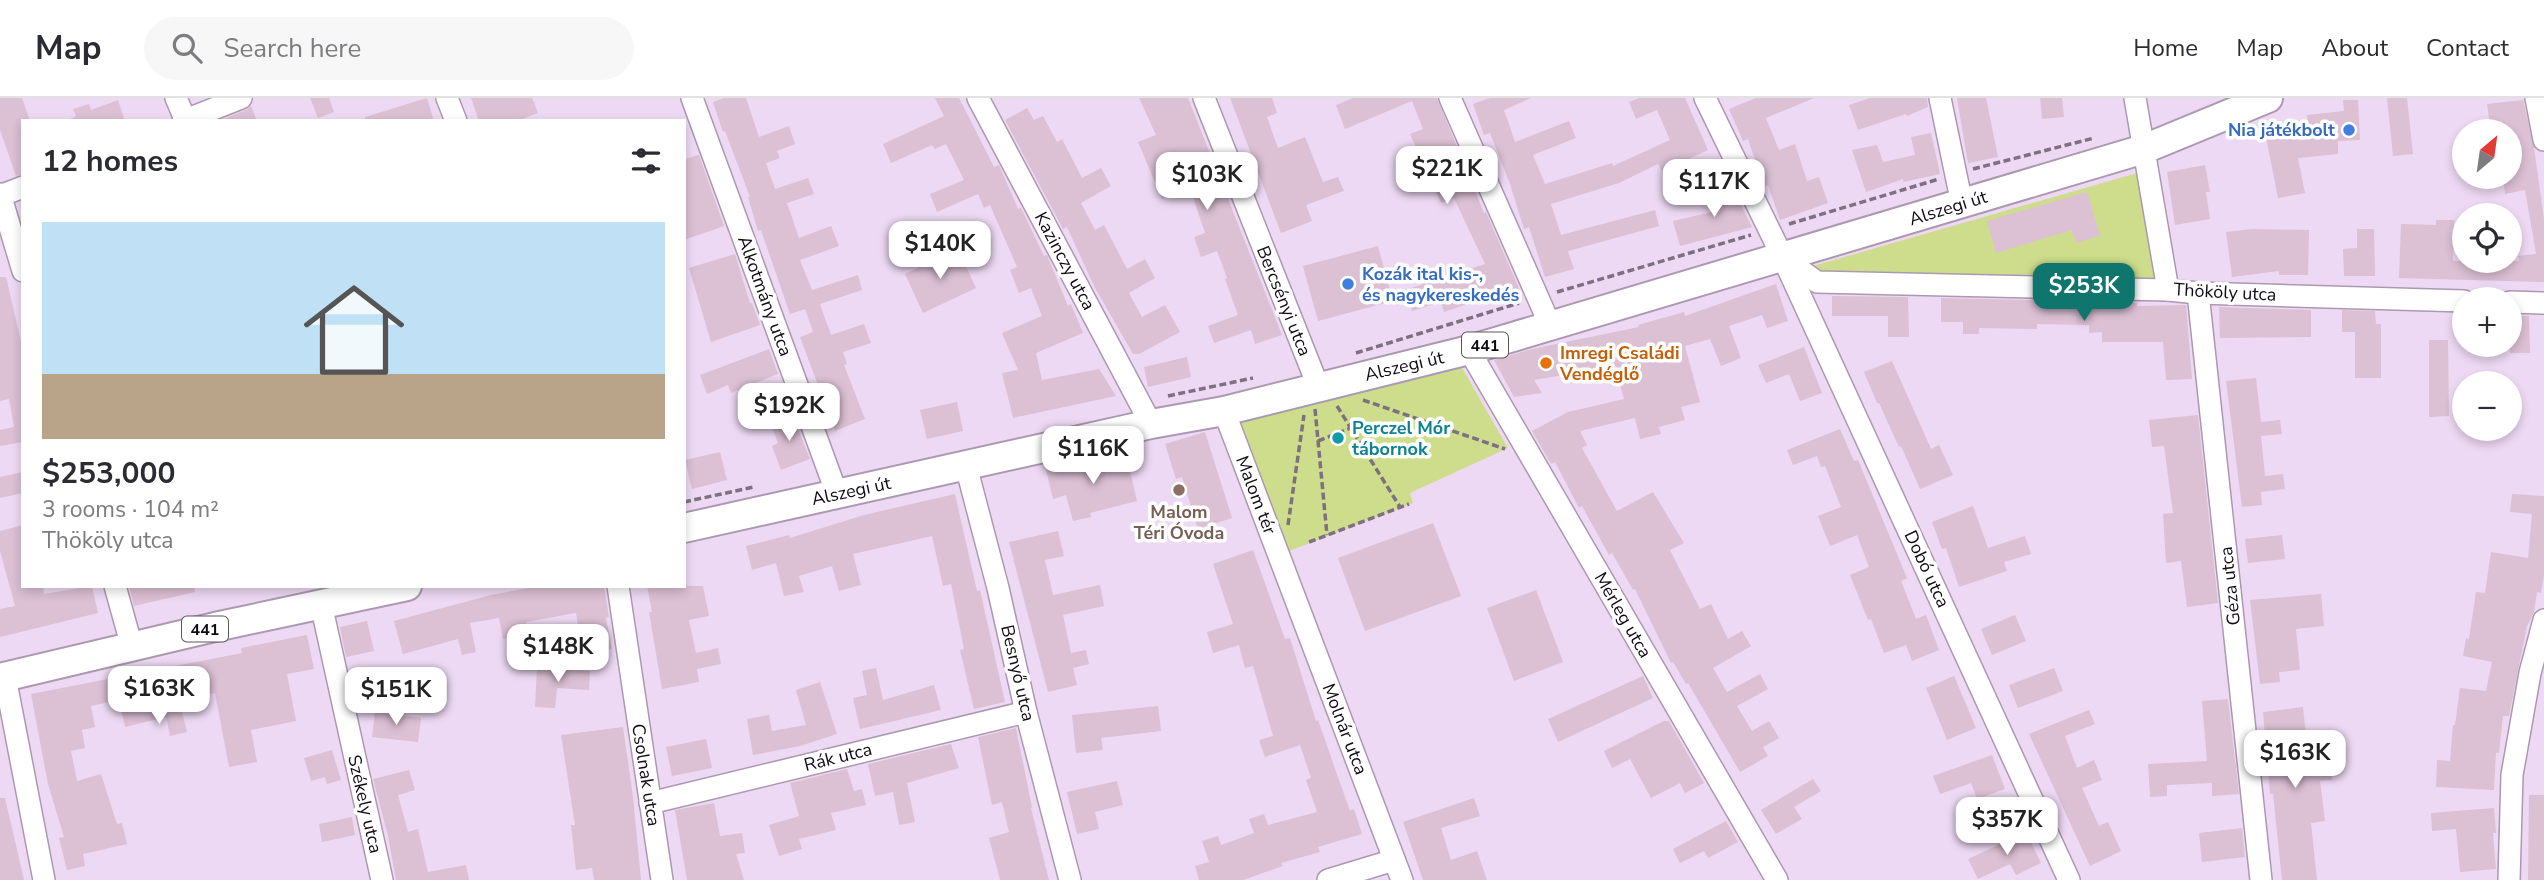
<!DOCTYPE html>
<meta charset="utf-8">
<style>
:root{--surface:#fff;--page:#f7f7f7;--text:#2b2b33;--muted:#7c7c81;--line:#e1e1e2;--accent:#0f766e}
body{margin:0;font-family:"Nunito Sans",sans-serif;background:var(--page);color:var(--text);height:100vh;display:flex;flex-direction:column;font-size:26px;white-space:nowrap}
*{box-sizing:border-box;margin:0}
p{font-size:23px;color:var(--muted)}
.icon{flex:none;width:38px;height:38px;fill:none;stroke:currentColor;stroke-width:2;stroke-linecap:round;stroke-linejoin:round}
.map{position:relative;flex:1;overflow:hidden}
.side{position:absolute;left:21px;top:21px;width:665px;height:469px;display:flex;flex-direction:column;background:var(--surface);border-radius:0px;box-shadow:0 4px 10px #0003}
.side>*{flex:none}
.needle{width:46px;rotate:29deg}
.tools{position:absolute;left:2452px;top:21px;display:grid;gap:14px}
.tools a{display:grid;place-items:center;width:70px;height:70px;border-radius:50%;background:var(--surface);box-shadow:0 4px 10px #0003;font-size:35px}
.price{position:absolute;translate:-50% -60px;padding:0 16px;border-radius:14px;background:#fff;color:#222;font-size:23px;line-height:46px;filter:drop-shadow(0 2px 4px #0008)}
.price::after{content:'';position:absolute;left:50%;top:42px;width:21px;height:16px;margin-left:-10px;background:inherit;clip-path:polygon(0 0,100% 0,50% 100%)}
.price.current{background:var(--accent);color:#fff}
ul{padding:0;list-style:none}
li{display:grid;align-content:center;gap:14px;height:371px;padding:0 21px}
li span{display:grid;place-items:center;height:217px;border-radius:0px;color:#555}
li>.icon{margin-inline-start:auto}
span .icon{width:126px;height:126px;fill:#fffc;stroke-width:1}
li b{font-size:30px}
h2{display:flex;justify-content:space-between;align-items:center;height:84px;padding:0 21px;font-size:30px}
header{display:flex;align-items:center;gap:42px;box-sizing:border-box;height:98px;padding:0 35px;background:var(--surface);border-bottom:2px solid var(--line)}
header strong{font-size:33px}
nav{display:flex;gap:38px;margin-inline-start:auto;font-size:24px}
.search{width:490px;height:63px;background:var(--page);display:flex;align-items:center;gap:18px;box-sizing:border-box;padding:0 24px;border-radius:38px;color:var(--muted);font-size:26px}
.map>svg:first-child{display:block}
.green{fill:#cedd8b}
.building{fill:#dcc0d4}
.lines{fill:none;stroke-linecap:round;stroke-linejoin:round}
.minor-casing{stroke:#ac99b1;stroke-width:24}
.major-casing{stroke:#ac99b1;stroke-width:32}
.path{stroke:#7d7081;stroke-width:3.5;stroke-dasharray:7 3.5;stroke-linecap:butt}
.minor{stroke:#fff;stroke-width:21}
.major{stroke:#fff;stroke-width:28}
.shop-dot{fill:#3f7fe0;stroke:#fff;stroke-width:2.5}
.food-dot{fill:#e8710a;stroke:#fff;stroke-width:2.5}
.culture-dot{fill:#0f9aa8;stroke:#fff;stroke-width:2.5}
.education-dot{fill:#8d6e63;stroke:#fff;stroke-width:2.5}
.labels{text-anchor:middle;stroke-width:7;stroke-linejoin:round;paint-order:stroke}
.shield{fill:#fff;stroke:#585459;stroke-width:2}
.shield-label{font-size:16px;font-weight:bold;fill:#100a12}
.shop-label{font-size:18px;font-weight:bold;fill:#366cbe;stroke:#fff;text-anchor:end}
.street-label{font-size:18px;fill:#100a12;stroke:#fff}
.food-label{font-size:18px;font-weight:bold;fill:#c56008;stroke:#fff;text-anchor:start}
.culture-label{font-size:18px;font-weight:bold;fill:#0d838f;stroke:#fff;text-anchor:start}
.education-label{font-size:18px;font-weight:bold;fill:#785e54;stroke:#fff}
</style>
<header>
<strong>Map</strong>
<div class="search"><svg class="icon" aria-label="search" viewBox="0 0 24 24"><circle cx="10" cy="10" r="6"/><path d="M15 15l6 6"/></svg>Search here</div>
<nav><a>Home</a><a>Map</a><a>About</a><a>Contact</a></nav>
</header>
<div class="map">
<svg width="2544" height="782" viewBox="0 0 2544 782">
<rect width="100%" height="100%" fill="#edd9f3"/>
<g class="green">
<polygon points="2137,75 2154,181 1829,177 1813,168"/>
<polygon points="1457,261 1508,350 1410,395 1413,405 1284,455 1233,322"/>
</g>
<g class="building">
<polygon points="0,0 22,0 30,23 23,23 23,76 16,78 0,32"/>
<polygon points="310,0 329,0 334,14 318,20"/>
<polygon points="427,0 434,23 365,23 365,19"/>
<polygon points="471,0 532,0 538,15 517,23 479,23"/>
<polygon points="724,0 746,0 759,39 789,28 795,46 777,53 780,60 766,65 775,91 808,80 814,96 787,105 799,140 831,128 839,148 800,162 812,192 858,177 862,192 820,206 831,237 864,226 871,245 843,254 847,266 844,267 865,321 835,333 800,239 813,234 805,211 790,216 761,132 758,133 748,99 750,99 725,33 723,34 713,4"/>
<polygon points="935,0 959,0 994,69 999,67 1018,111 1021,110 1044,158 1047,157 1049,162 1068,208 1071,206 1083,235 1036,255 1042,282 1099,271 1116,298 1013,320 1002,275 1018,272 1002,235 1042,218 1031,190 1019,195 1010,172 1017,169 990,107 984,110 978,96 937,114 930,96 964,82 946,46 935,51 932,47 891,65 883,46 944,18"/>
<polygon points="1139,0 1188,0 1282,237 1255,246 1251,232 1214,245 1208,228 1238,217 1225,181 1227,180 1217,153 1201,159 1194,139 1205,135 1193,99 1190,100 1187,91 1162,101 1138,44 1156,37"/>
<polygon points="1230,0 1272,0 1277,15 1267,19 1278,50 1305,39 1323,84 1338,79 1344,93 1306,107 1312,123 1281,135"/>
<polygon points="1353,0 1437,0 1484,115 1486,114 1521,195 1490,206 1488,199 1444,214 1441,204 1412,213 1405,192 1485,166 1454,100 1441,105 1410,36 1423,31 1412,3 1345,31 1336,7"/>
<polygon points="1490,0 1531,0 1504,12 1515,44 1569,23 1576,40 1533,57 1545,86 1612,65 1613,68 1670,42 1657,12 1636,21 1629,4 1639,0 1685,0 1708,52 1662,73 1658,66 1619,85 1551,106 1561,137 1655,112 1659,128 1568,153 1574,171 1545,179 1529,129 1524,131 1510,86 1490,35 1484,37 1473,6"/>
<polygon points="1756,0 1814,0 1766,20 1779,52 1795,46 1807,83 1819,79 1828,105 1780,122 1768,87 1764,89 1748,41 1743,43 1729,11"/>
<polygon points="1870,0 1927,0 1928,9 1907,18 1906,16 1858,32 1849,7"/>
<polygon points="1957,0 1986,0 1998,59 1968,65"/>
<polygon points="2040,0 2062,0 2064,19 2042,21"/>
<polygon points="2387,0 2407,0 2413,56 2393,58"/>
<polygon points="118,2 125,23 67,23 76,18 73,11 89,6 91,12"/>
<polygon points="2343,2 2358,2 2360,42 2338,43 2338,56 2298,60 2305,95 2278,100 2265,34 2308,26 2307,17 2344,13"/>
<polygon points="2523,2 2534,50 2544,121 2544,184 2399,180 2401,126 2436,127 2436,122 2454,122 2453,163 2519,163 2518,158 2536,156 2525,92 2505,96 2503,80 2510,79 2510,31 2491,33 2487,6"/>
<polygon points="251,8 257,23 219,23 246,12"/>
<polygon points="1027,10 1034,22 1043,18 1057,44 1062,41 1082,80 1101,70 1111,88 1081,105 1095,132 1104,127 1127,171 1145,161 1155,180 1129,195 1142,219 1165,207 1180,234 1139,256 1133,256 1094,188 1067,129 1063,131 1005,22"/>
<polygon points="1931,35 1940,76 1903,84 1903,81 1866,94 1852,52 1877,47 1883,64 1915,57 1911,39"/>
<polygon points="699,57 724,128 684,142 684,61"/>
<polygon points="2205,67 2210,94 2206,94 2210,121 2175,127 2167,74"/>
<polygon points="1731,87 1752,129 1680,148 1673,123 1712,114 1706,96"/>
<polygon points="2087,94 2100,138 2076,145 2072,132 1996,155 1987,123"/>
<polygon points="2252,131 2309,132 2308,177 2279,177 2279,173 2232,179 2226,134"/>
<polygon points="2357,131 2374,131 2375,178 2344,178 2343,151 2357,150"/>
<polygon points="1378,148 1393,203 1318,223 1303,168"/>
<polygon points="958,151 976,190 923,215 905,176"/>
<polygon points="735,156 750,205 752,205 760,227 711,244 689,170"/>
<polygon points="0,179 6,179 23,252 23,344 0,348 0,332 14,329 9,301 0,303"/>
<polygon points="1776,186 1788,223 1767,230 1762,217 1729,228 1741,260 1721,268 1710,241 1685,248 1700,304 1681,309 1685,322 1659,329 1661,336 1640,341 1635,320 1580,333 1587,347 1582,350 1617,413 1653,394 1684,445 1670,452 1700,511 1711,506 1728,541 1742,533 1751,548 1713,570 1727,594 1760,576 1768,591 1737,608 1752,633 1769,623 1779,640 1763,649 1768,658 1740,674 1688,585 1686,586 1673,564 1671,565 1635,491 1633,492 1612,455 1609,457 1582,408 1579,410 1555,364 1551,366 1532,333 1568,314 1624,301 1620,287 1632,281 1620,282 1616,268 1534,282 1542,295 1514,299 1494,262 1532,251 1639,229 1638,227 1684,214 1685,218"/>
<polygon points="1832,198 1908,199 1909,239 1888,239 1888,218 1832,218"/>
<polygon points="1941,200 2123,204 2137,205 2137,208 2186,207 2192,281 2166,282 2163,244 2102,244 2102,234 2089,235 2089,227 2037,226 2037,231 1979,230 1979,236 1963,236 1963,224 1941,224"/>
<polygon points="2219,209 2311,212 2311,239 2220,240"/>
<polygon points="2342,212 2375,213 2376,226 2381,226 2381,280 2355,280 2355,234 2342,234"/>
<polygon points="2510,217 2529,218 2530,255 2510,255"/>
<polygon points="2429,242 2448,242 2449,318 2429,319"/>
<polygon points="1804,249 1822,295 1800,303 1789,276 1766,285 1758,267"/>
<polygon points="769,251 778,276 731,295 728,287 707,296 700,277"/>
<polygon points="1187,259 1191,279 1148,289 1144,269"/>
<polygon points="1892,263 1931,351 1939,347 1953,377 1920,391 1901,348 1899,349 1879,305 1877,305 1864,274"/>
<polygon points="2256,280 2261,324 2280,322 2282,336 2261,338 2265,378 2283,376 2285,391 2261,394 2262,407 2242,409 2226,283"/>
<polygon points="957,304 963,333 927,341 920,312"/>
<polygon points="792,316 810,361 781,372 772,348 778,345 770,324"/>
<polygon points="2198,317 2218,505 2187,509 2181,463 2166,465 2163,416 2173,415 2164,348 2152,349 2149,322"/>
<polygon points="1840,331 1854,363 1858,362 1907,480 1901,483 1916,521 1926,517 1939,552 1912,563 1906,547 1884,555 1871,521 1868,522 1850,477 1869,469 1857,437 1830,448 1818,418 1841,409 1825,368 1821,369 1817,358 1793,367 1787,352"/>
<polygon points="1205,334 1232,420 1198,431 1182,379 1176,381 1165,346"/>
<polygon points="720,354 727,382 692,391 685,362"/>
<polygon points="1126,357 1137,403 1090,415 1091,419 1073,423 1066,397 1053,401 1046,372"/>
<polygon points="23,374 23,395 0,400 0,379"/>
<polygon points="955,396 977,493 980,492 1005,604 974,611 960,552 964,551 951,486 943,488 932,438 853,456 861,487 839,493 832,468 799,478 804,494 784,498 776,465 752,472 746,448 789,437 790,440 864,417"/>
<polygon points="2512,396 2544,398 2544,477 2541,495 2537,494 2534,514 2527,528 2509,618 2503,618 2499,655 2496,655 2494,692 2436,689 2437,662 2450,663 2453,627 2455,627 2460,590 2486,593 2492,564 2463,558 2466,540 2469,541 2476,494 2485,495 2491,454 2528,460 2532,416 2510,414"/>
<polygon points="1973,408 1988,450 2025,438 2031,456 2004,464 2007,473 1959,489 1946,450 1942,451 1932,424"/>
<polygon points="1433,425 1461,498 1365,533 1338,460"/>
<polygon points="23,427 23,488 43,488 44,496 92,488 98,515 0,539 0,511 15,508 0,453 0,433"/>
<polygon points="1058,433 1064,458 1045,462 1053,497 1100,487 1104,508 1063,517 1071,555 1086,552 1089,566 1073,570 1077,587 1048,594 1009,444"/>
<polygon points="2282,437 2285,461 2248,465 2245,441"/>
<polygon points="1253,452 1285,541 1290,540 1316,623 1318,622 1350,713 1354,711 1362,736 1318,749 1320,754 1281,765 1283,768 1243,782 1199,782 1195,768 1209,764 1202,743 1218,738 1221,747 1254,735 1249,721 1264,716 1268,727 1317,714 1306,682 1311,680 1300,647 1265,659 1259,642 1273,638 1253,568 1245,570 1239,547 1213,555 1207,534 1233,526 1213,466"/>
<polygon points="129,488 194,488 195,494 134,508"/>
<polygon points="528,488 604,488 609,519 606,520 612,551 583,556 576,515 526,524 528,536 503,541 499,520 470,525 476,554 462,557 458,541 403,556 394,523 491,497 528,490"/>
<polygon points="647,488 703,488 709,518 689,522 696,555 718,550 721,566 697,571 699,584 662,591 649,514 652,514"/>
<polygon points="1536,492 1563,564 1514,583 1487,510"/>
<polygon points="2321,496 2324,528 2296,531 2300,572 2279,574 2280,584 2260,586 2250,502"/>
<polygon points="2015,517 2026,543 1992,557 1981,531"/>
<polygon points="367,523 374,553 346,559 340,529"/>
<polygon points="307,537 314,571 287,576 296,623 251,632 257,664 229,669 215,595 179,602 187,634 170,638 166,619 125,629 119,602 91,608 95,629 82,632 85,650 71,653 77,683 101,676 117,726 122,725 127,746 83,756 85,768 67,772 59,740 64,739 48,686 31,596 242,555 241,550"/>
<polygon points="537,570 590,573 589,592 557,590 555,610 535,609"/>
<polygon points="876,570 883,602 934,587 941,612 860,631 853,600 867,597 862,573"/>
<polygon points="2054,570 2063,593 2018,610 2009,587"/>
<polygon points="1643,578 1653,600 1558,644 1548,621"/>
<polygon points="1954,578 1976,630 1947,642 1926,590"/>
<polygon points="820,584 837,636 800,648 753,657 747,621 769,617 772,633 806,627 796,592"/>
<polygon points="2228,601 2239,696 2212,698 2212,685 2167,687 2167,698 2150,699 2148,666 2207,663 2202,603"/>
<polygon points="1158,608 1161,633 1101,640 1103,652 1076,655 1072,617"/>
<polygon points="2303,609 2308,656 2329,654 2332,682 2320,683 2325,723 2311,725 2317,782 2282,782 2273,696 2270,696 2263,614"/>
<polygon points="2089,612 2095,626 2065,638 2077,670 2094,662 2102,682 2082,690 2099,728 2108,724 2121,753 2090,768 2029,636"/>
<polygon points="375,614 421,620 418,644 372,639"/>
<polygon points="1664,623 1669,623 1704,685 1685,695 1680,685 1651,700 1630,661 1612,670 1604,653"/>
<polygon points="623,629 633,699 641,782 594,782 592,770 576,772 571,727 575,727 561,637"/>
<polygon points="1016,630 1032,709 1031,710 1049,782 1000,782 989,740 1009,734 1002,704 992,707 978,639"/>
<polygon points="706,641 712,670 672,678 666,649"/>
<polygon points="951,646 959,670 907,685 915,724 899,727 893,694 875,698 868,666"/>
<polygon points="332,652 341,682 327,686 325,679 311,683 304,660"/>
<polygon points="1992,657 2005,691 1977,701 1971,685 1940,696 1933,678"/>
<polygon points="847,671 854,693 862,691 866,707 831,715 836,732 799,741 802,751 779,758 769,727 799,718 790,685"/>
<polygon points="409,672 415,692 398,697 408,734 418,731 428,774 466,767 469,782 396,782 388,738 373,681"/>
<polygon points="1813,681 1821,693 1794,709 1802,721 1776,736 1761,712"/>
<polygon points="1117,683 1123,707 1095,714 1099,731 1077,736 1067,694"/>
<polygon points="2529,697 2544,697 2544,782 2528,782"/>
<polygon points="0,700 5,700 24,782 0,782"/>
<polygon points="1474,700 1480,718 1441,730 1451,762 1477,753 1487,782 1423,782 1403,724"/>
<polygon points="714,705 720,738 742,735 745,755 736,756 744,782 687,782 675,712"/>
<polygon points="2494,710 2496,735 2493,735 2496,771 2460,774 2456,731 2432,733 2431,715"/>
<polygon points="352,719 355,737 322,744 319,726"/>
<polygon points="1726,723 1738,744 1708,760 1704,753 1680,765 1673,751"/>
<polygon points="2242,730 2245,759 2202,764 2199,735"/>
<polygon points="2026,734 2041,765 2016,777 2010,766 1978,781 1968,761"/>
</g>
<g class="lines">
<defs>
<g id="minor">
<polyline points="176,0 186,23"/>
<polyline points="447,0 456,23"/>
<polyline points="692,0 837,396"/>
<polyline points="978,0 1151,326"/>
<polyline points="1204,0 1318,288"/>
<polyline points="1450,0 1550,227"/>
<polyline points="1705,0 1783,160 2069,782"/>
<polyline points="1940,0 1962,106"/>
<polyline points="2135,0 2168,192"/>
<polyline points="2536,0 2544,42"/>
<polyline points="183,23 241,0"/>
<polyline points="0,96 23,173"/>
<polyline points="0,98 23,89"/>
<polyline points="1785,161 1817,184 2168,192 2198,195 2464,203"/>
<polyline points="2198,195 2261,782"/>
<polyline points="2510,204 2544,205"/>
<polyline points="1469,252 1777,782"/>
<polyline points="1224,313 1402,782"/>
<polyline points="966,368 998,490 1026,614 1070,782"/>
<polyline points="115,488 132,549"/>
<polyline points="618,488 662,782"/>
<polyline points="321,506 382,782"/>
<polyline points="5,579 44,782"/>
<polyline points="650,705 1026,614"/>
<polyline points="1328,782 1394,762"/>
<polyline points="2509,782 2512,677 2530,575 2544,522"/>
</g>
<g id="major">
<polyline points="684,430 1151,326 1224,313 1469,252 2144,51 2268,0"/>
<polyline points="0,580 215,529 407,488"/>
</g>
</defs>
<use href="#minor" class="minor-casing"/>
<use href="#major" class="major-casing"/>
<g class="path">
<polyline points="1973,71 2094,40"/>
<polyline points="1789,126 1939,81"/>
<polyline points="1557,194 1751,137"/>
<polyline points="1356,255 1519,205"/>
<polyline points="1168,298 1253,280"/>
<polyline points="1363,302 1505,351"/>
<polyline points="1337,308 1400,409"/>
<polyline points="1315,311 1327,437"/>
<polyline points="1318,343 1351,330"/>
<polyline points="684,404 754,389"/>
<polyline points="1288,427 1304,317"/>
<polyline points="1309,444 1409,406"/>
</g>
<use href="#minor" class="minor"/>
<use href="#major" class="major"/>
</g>
<g class="shop-dot">
<circle cx="2349" cy="32" r="7"/>
<circle cx="1348" cy="186" r="7"/>
</g>
<circle class="food-dot" cx="1546" cy="265" r="7"/>
<circle class="culture-dot" cx="1338" cy="340" r="7"/>
<circle class="education-dot" cx="1179" cy="392" r="7"/>
<g class="labels">
<g class="shield">
<rect x="1462" y="234.5" width="46" height="25" rx="5"/>
<rect x="182" y="518.5" width="46" height="25" rx="5"/>
</g>
<g class="shield-label">
<text x="1485" y="253">441</text>
<text x="205" y="537">441</text>
</g>
<g class="shop-label">
<text x="2335" y="38">Nia játékbolt</text>
<text x="1362" y="182" text-anchor="start">Kozák ital kis-,<tspan x="1362" dy="21">és nagykereskedés</tspan></text>
</g>
<g class="street-label">
<text transform="translate(1948 110) rotate(-17)" y="6">Alszegi út</text>
<text transform="translate(1065 163) rotate(62)" y="6">Kazinczy utca</text>
<text transform="translate(2225 194) rotate(3)" y="6">Thököly utca</text>
<text transform="translate(765 198) rotate(70)" y="6">Alkotmány utca</text>
<text transform="translate(1284 203) rotate(68)" y="6">Bercsényi utca</text>
<text transform="translate(1404 268) rotate(-13)" y="6">Alszegi út</text>
<text transform="translate(851 393) rotate(-12)" y="6">Alszegi út</text>
<text transform="translate(1256 397) rotate(69)" y="6">Malom tér</text>
<text transform="translate(1927 471) rotate(65)" y="6">Dobó utca</text>
<text transform="translate(2230 488) rotate(-96)" y="6">Géza utca</text>
<text transform="translate(1623 517) rotate(60)" y="6">Mérleg utca</text>
<text transform="translate(1018 575) rotate(77)" y="6">Besnyő utca</text>
<text transform="translate(1345 631) rotate(69)" y="6">Molnár utca</text>
<text transform="translate(838 659) rotate(-14)" y="6">Rák utca</text>
<text transform="translate(646 677) rotate(81)" y="6">Csolnak utca</text>
<text transform="translate(365 706) rotate(77)" y="6">Székely utca</text>
</g>
<g class="food-label">
<text x="1560" y="261">Imregi Családi<tspan x="1560" dy="21">Vendéglő</tspan></text>
</g>
<g class="culture-label">
<text x="1352" y="336">Perczel Mór<tspan x="1352" dy="21">tábornok</tspan></text>
</g>
<g class="education-label">
<text x="1179" y="420">Malom<tspan x="1179" dy="21">Téri Óvoda</tspan></text>
</g>
</g>
</svg>
<div class="tools">
<a><svg class="needle" viewBox="-14 -14 28 28"><path d="M0-13l5 13h-10z" fill="#e53935"/><path d="M0 13l5-13h-10z" fill="#7c7c81"/></svg></a>
<a><svg class="icon" aria-label="locate" viewBox="0 0 24 24"><circle cx="12" cy="12" r="6"/><path d="M12 2v4M12 18v4M2 12h4M18 12h4"/></svg></a>
<a>+</a>
<a>−</a>
</div>
<b class="price" style="left:1447px;top:108px">$221K</b>
<b class="price" style="left:1207px;top:114px">$103K</b>
<b class="price" style="left:1714px;top:121px">$117K</b>
<b class="price" style="left:940px;top:183px">$140K</b>
<b class="price current" style="left:2084px;top:225px">$253K</b>
<b class="price" style="left:789px;top:345px">$192K</b>
<b class="price" style="left:1093px;top:388px">$116K</b>
<b class="price" style="left:558px;top:586px">$148K</b>
<b class="price" style="left:159px;top:628px">$163K</b>
<b class="price" style="left:396px;top:629px">$151K</b>
<b class="price" style="left:2295px;top:692px">$163K</b>
<b class="price" style="left:2007px;top:759px">$357K</b>
<section class="side">
<h2>12 homes<svg class="icon" aria-label="filters" viewBox="0 0 24 24"><path d="M4 7h16M4 17h16"/><circle cx="9" cy="7" r="2"/><circle cx="15" cy="17" r="2"/></svg></h2>
<ul>
<li><span style="background:linear-gradient(#bfe0f5 70%,#b9a48a 0)"><svg class="icon" aria-label="home" viewBox="0 0 24 24"><path d="M3 11l9-7 9 7M6 9v11h12V9"/></svg></span><div><b>$253,000</b><p>3 rooms · 104 m²</p><p>Thököly utca</p></div></li>
</ul>
</section>
</div>
